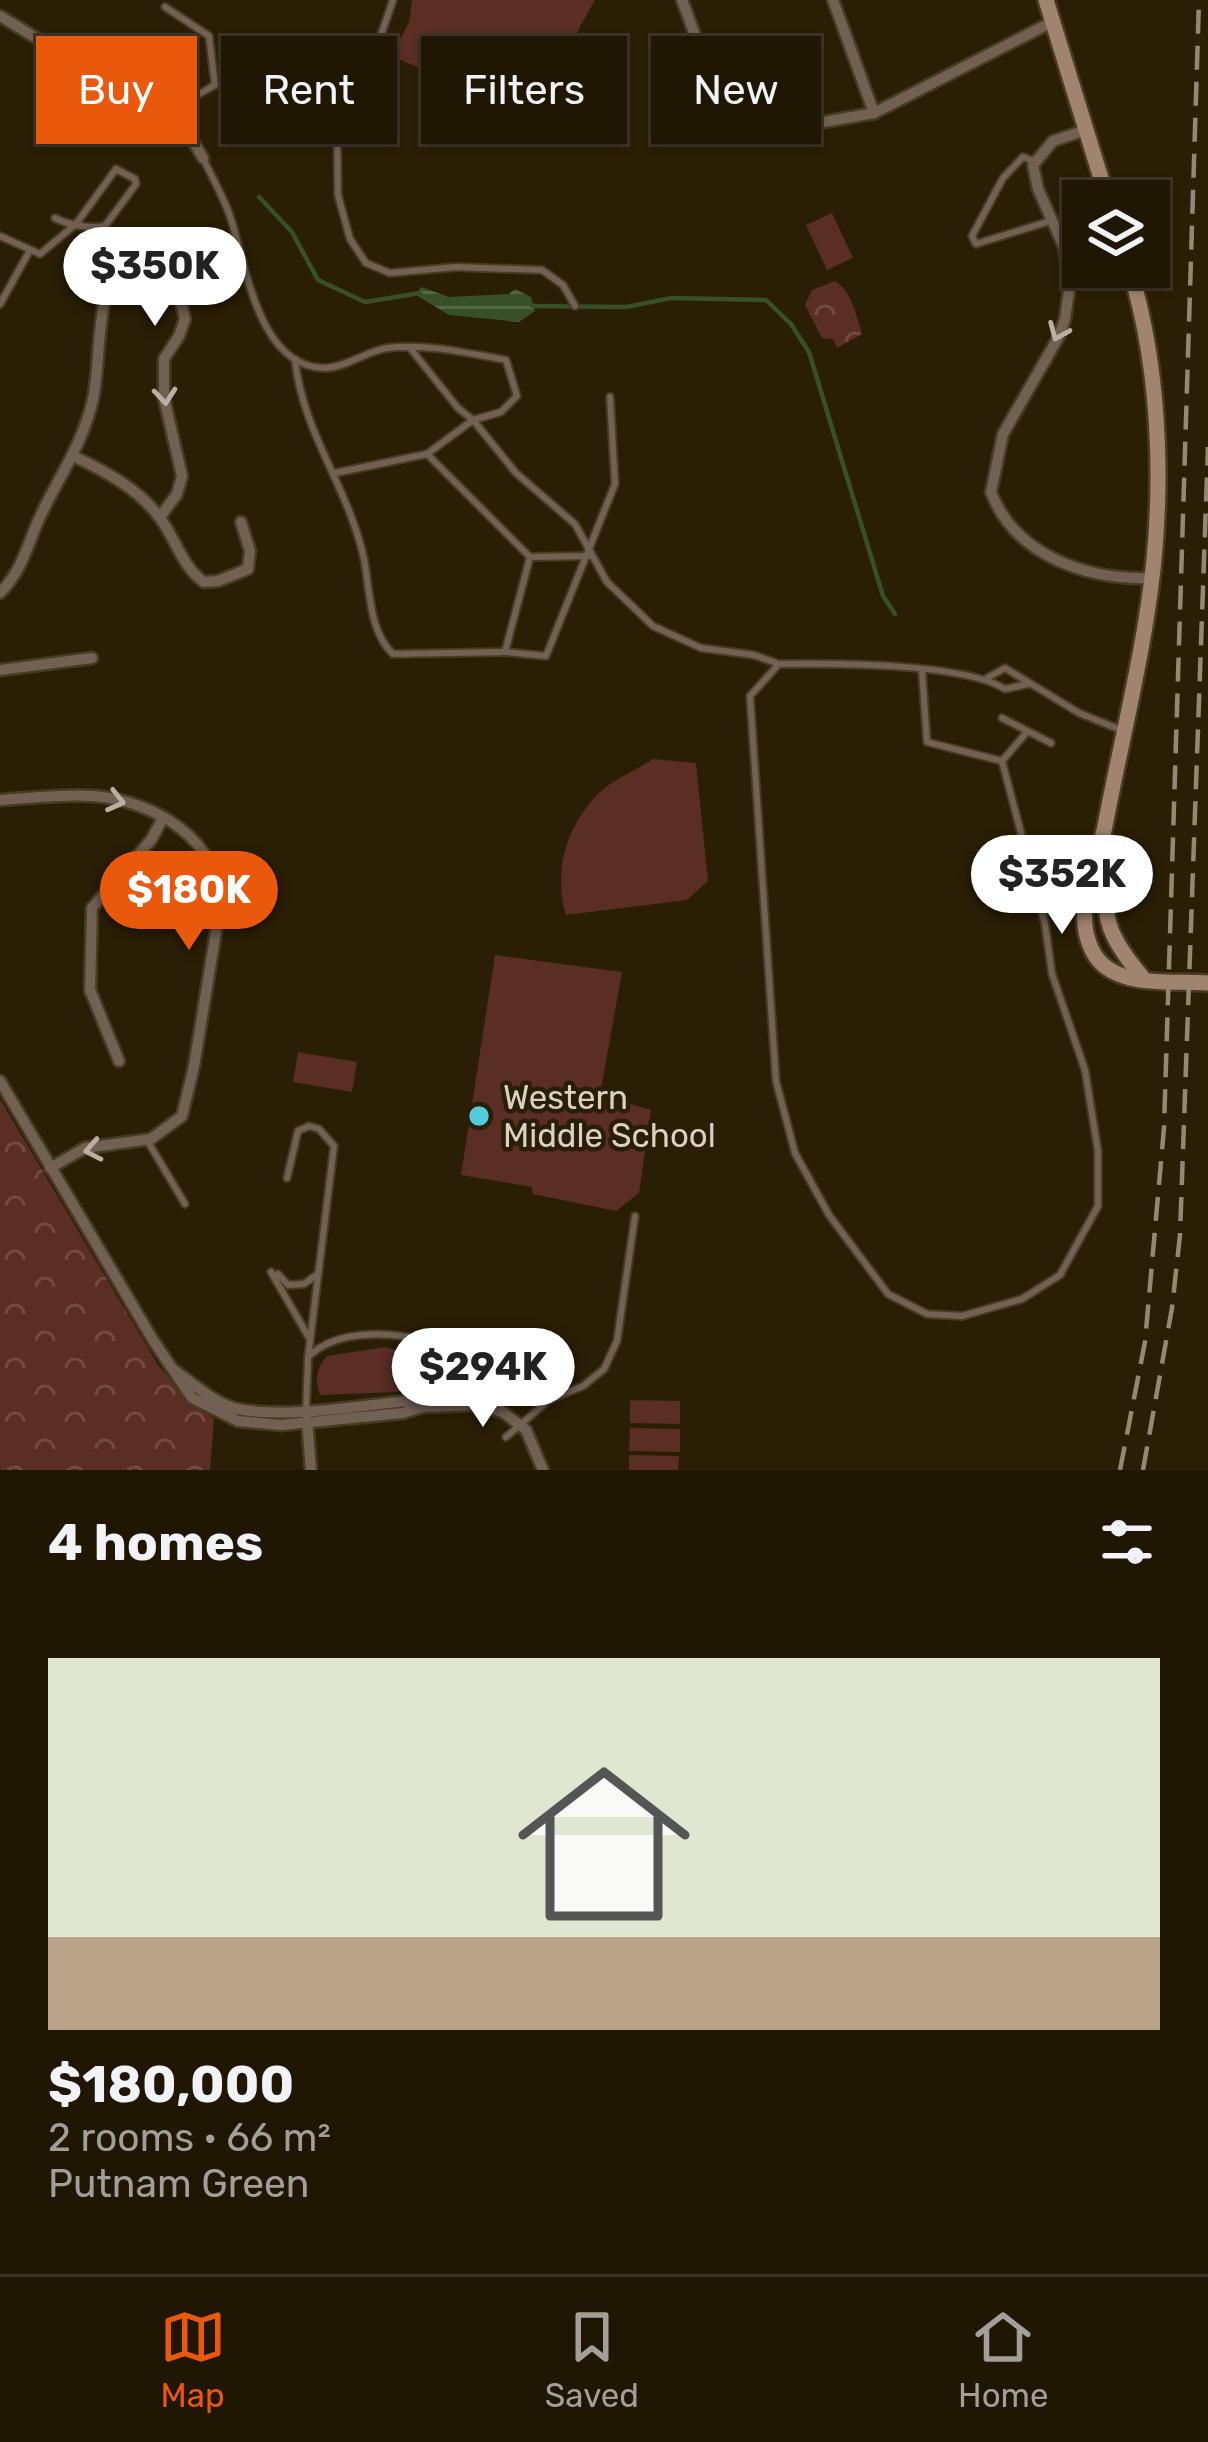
<!DOCTYPE html>
<meta charset="utf-8">
<style>
:root{--surface:#201604;--page:#281f0e;--text:#f1f3f6;--muted:#a29f9a;--line:#3d3526;--accent:#ea580c}
body{margin:0;font-family:Rubik,sans-serif;background:var(--page);color:var(--text);height:100vh;display:flex;flex-direction:column;font-size:45px;white-space:nowrap}
*{box-sizing:border-box;margin:0}
p{font-size:39px;color:var(--muted)}
.icon{flex:none;width:66px;height:66px;fill:none;stroke:currentColor;stroke-width:2;stroke-linecap:round;stroke-linejoin:round}
.map{position:relative;height:1470px;overflow:hidden}
.drawer{display:flex;flex-direction:column;background:var(--surface);flex:1}
.drawer>*{flex:none}
.top-card{position:absolute;left:36px;top:36px;width:1137px;height:108px;display:flex;gap:24px}
.tools{position:absolute;left:1062px;top:180px;display:grid;gap:24px}
.tools a{display:grid;place-items:center;width:108px;height:108px;border-radius:0px;background:var(--surface);box-shadow:0 3px 9px #0004,0 0 0 3px var(--line);font-size:60px}
.price{position:absolute;translate:-50% -102px;padding:0 27px;border-radius:42px;background:#fff;color:#222;font-size:39px;line-height:78px;filter:drop-shadow(0 3px 6px #0008)}
.price::after{content:'';position:absolute;left:50%;top:72px;width:36px;height:27px;margin-left:-18px;background:inherit;clip-path:polygon(0 0,100% 0,50% 100%)}
.price.current{background:var(--accent);color:#fff}
ul{padding:0;list-style:none}
li{display:grid;align-content:center;gap:24px;height:636px;padding:0 48px}
li+li{border-top:3px solid var(--line)}
li span{display:grid;place-items:center;height:372px;border-radius:0px;color:#555}
li>.icon{margin-inline-start:auto}
span .icon{width:216px;height:216px;fill:#fffc;stroke-width:1}
li b{font-size:51px}
h2{display:flex;justify-content:space-between;align-items:center;height:144px;padding:0 48px;font-size:51px}
.pill{padding:0 42px;border-radius:0px;background:var(--surface);box-shadow:0 3px 9px #0004,0 0 0 3px var(--line);font-size:42px;line-height:108px}
.pill.current{background:var(--accent);color:#fff}
.dock{display:flex;justify-content:space-around;align-items:center;height:168px;border-top:3px solid var(--line);background:var(--surface);font-size:33px;color:var(--muted)}
.dock a{display:grid;justify-items:center;gap:6px}
.dock .current{color:var(--accent)}
.map>svg:first-child{display:block}
.grass{fill:#5a2d25}
.park{fill:url(#park-crowns)}
.water{fill:url(#water-rules)}
.lines{fill:none;stroke-linecap:round;stroke-linejoin:round}
.stream{stroke:#385028;stroke-width:4.5}
.lane-casing{stroke:#463b23;stroke-width:10}
.street-casing{stroke:#463b23;stroke-width:15}
.secondary-casing{stroke:#463b23;stroke-width:20}
.lane{stroke:#726053;stroke-width:6}
.street{stroke:#726053;stroke-width:10}
.secondary{stroke:#a1846f;stroke-width:15}
.rail{stroke:#928975;stroke-width:4.5;stroke-dasharray:24 12;stroke-linecap:butt}
.oneway{stroke:#baafa1}
.poi-dot{fill:#54cadd;stroke:#2a1e05;stroke-width:4.5}
.labels{text-anchor:middle;stroke-width:9;stroke-linejoin:round;paint-order:stroke}
.poi-label{font-size:33px;fill:#d9d1c2;stroke:#2a1e05;text-anchor:start}
</style>
<div class="map">
<svg width="1208" height="1470" viewBox="0 0 1208 1470">
<defs>
<pattern id="park-crowns" width="20" height="18" patternUnits="userSpaceOnUse" patternTransform="scale(3)"><rect width="20" height="18" fill="#5a2d25"/><path d="M2 6a3 3 0 1 1 6 0M12 15a3 3 0 1 1 6 0" fill="none" stroke="#714a43"/></pattern>
<pattern id="water-rules" width="6" height="5" patternUnits="userSpaceOnUse" patternTransform="scale(3)"><rect width="6" height="5" fill="#385028"/><path d="M0 2.5h6" fill="none" stroke="#546846"/></pattern>
</defs>
<rect width="100%" height="100%" fill="#2a1e05"/>
<g class="grass">
<polygon points="412,0 595,0 566,52 470,89 391,56 409,22"/>
<polygon points="832,213 853,258 827,270 806,225"/>
<path d="M653,759L696,763L708,881L687,900L566,915C553,873 566,829 595,797C609,781 635,771 653,759Z"/>
<polygon points="495,955 622,972 600,1095 651,1110 639,1193 616,1211 533,1194 532,1187 461,1175"/>
<polygon points="298,1052 357,1062 352,1092 293,1082"/>
<path d="M385,1347L441,1362L453,1359L476,1380L478,1389L320,1395C314,1380 317,1367 327,1356Z"/>
<polygon points="630,1400 680,1401 680,1424 630,1423"/>
<polygon points="630,1428 680,1429 680,1452 629,1451"/>
<polygon points="629,1455 679,1456 678,1470 629,1470"/>
</g>
<g class="park">
<path d="M835,281C851,290 857,317 862,334L837,348L833,339L822,338L805,305L812,290Z"/>
<polygon points="0,1099 158,1365 183,1394 214,1419 210,1470 0,1470"/>
</g>
<polygon class="water" points="421,287 449,297 509,294 515,289 531,297 535,311 519,322 449,315 416,295"/>
<g class="lines">
<g class="stream">
<polyline points="259,197 292,232 318,280 365,302 420,293"/>
<polyline points="532,306 626,307 671,298 766,300 791,324 809,352 883,596 895,614"/>
</g>
<defs>
<g id="lane">
<polyline points="393,0 371,64 337,121 338,195 350,239 366,263 390,273 456,267 542,270 563,285 575,306"/>
<polyline points="115,87 128,68 180,103"/>
<polyline points="162,115 215,85 209,36 165,7"/>
<path d="M203,158C212,177 223,196 230,216C246,264 258,369 326,368C347,367 367,351 387,348C426,343 467,353 506,360L517,396L501,412L473,420L458,408L410,348"/>
<polyline points="1034,161 1023,157 1003,178 972,236 976,244 1050,221"/>
<path d="M0,236L40,254L76,224L116,169L135,179L136,184L105,226C91,229 68,225 55,218"/>
<polyline points="0,304 29,252"/>
<path d="M295,359C302,432 349,488 364,559C370,590 369,632 393,654L505,652L530,557L589,556"/>
<polyline points="427,454 530,557"/>
<polyline points="335,473 427,454 473,420 516,473 575,524 607,582 653,626 701,648 754,655 779,664"/>
<polyline points="505,652 546,656 615,484 610,397"/>
<path d="M922,671L927,742L1002,761L1045,924L1052,974L1085,1070L1098,1151V1206L1060,1275L1022,1299L962,1316L927,1314L888,1294L829,1215L795,1153L776,1081L750,696L779,664C831,663 964,663 1005,689L1028,684"/>
<polyline points="987,678 1005,668 1079,713 1121,730"/>
<polyline points="1002,718 1051,743"/>
<polyline points="1002,761 1027,732"/>
<polyline points="147,1140 185,1204"/>
<polyline points="287,1178 298,1131 309,1126 319,1129 334,1146 308,1358 306,1410"/>
<polyline points="271,1272 308,1336"/>
<polyline points="278,1274 288,1285 304,1284 318,1274"/>
<path d="M310,1355C351,1318 443,1335 480,1369C491,1379 497,1398 503,1412"/>
<polyline points="506,1437 549,1400 583,1386 604,1369 617,1341 635,1216"/>
</g>
<g id="street">
<polyline points="682,0 728,124 738,135 746,136 874,113 1052,22"/>
<polyline points="833,0 874,113"/>
<polyline points="0,16 170,120 191,138 203,158"/>
<path d="M1086,130L1053,141L1033,165L1038,189L1064,247L1070,283L1065,319L1058,338L1003,434L991,492C1015,556 1087,580 1151,578"/>
<path d="M73,456C105,471 139,489 160,518C175,538 183,568 204,582L218,581L248,569L250,551L241,522"/>
<path d="M0,593C22,571 27,546 39,519C58,478 83,444 93,399C102,356 94,286 127,256L158,251L170,257L185,319L179,336L164,359V398L182,476L177,494L160,517"/>
<polyline points="0,670 92,658"/>
<path d="M0,800C31,798 63,794 93,796C153,800 222,840 220,907L194,1066L182,1116L151,1139L85,1148L50,1168"/>
<polyline points="119,1061 90,990 92,908 151,840 163,818"/>
<polyline points="0,1081 153,1340 192,1398 238,1421 281,1425 403,1413 422,1407 479,1405 503,1412 526,1430 543,1470"/>
<path d="M174,1370C191,1382 208,1398 228,1406C268,1421 361,1406 405,1401L422,1407"/>
<polyline points="307,1420 311,1470"/>
</g>
<g id="secondary">
<polyline points="1046,0 1108,201"/>
<path d="M1129,267C1163,376 1165,507 1146,620C1135,689 1118,757 1105,826C1097,864 1072,910 1092,950C1111,990 1171,980 1208,983"/>
<path d="M1103,838C1112,910 1090,915 1143,978"/>
</g>
</defs>
<use href="#lane" class="lane-casing"/>
<use href="#street" class="street-casing"/>
<use href="#secondary" class="secondary-casing"/>
<use href="#lane" class="lane"/>
<use href="#street" class="street"/>
<use href="#secondary" class="secondary"/>
<g class="rail">
<polyline points="1120,1470 1145,1342 1164,1128 1199,0"/>
<polyline points="1143,1470 1172,1308 1180,1235 1208,447"/>
</g>
</g>
<defs><path id="oneway-chevron" d="M-2-3.5L2.5 0L-2 3.5" fill="none" stroke-width="1.6" stroke-linecap="round" stroke-linejoin="round" transform="scale(3)"/></defs>
<g class="oneway">
<use href="#oneway-chevron" transform="translate(1058 332) rotate(113)"/>
<use href="#oneway-chevron" transform="translate(165 396) rotate(85)"/>
<use href="#oneway-chevron" transform="translate(116 801) rotate(14)"/>
<use href="#oneway-chevron" transform="translate(93 1150) rotate(169)"/>
</g>
<circle class="poi-dot" cx="479" cy="1116" r="12"/>
<g class="labels">
<g class="poi-label">
<text x="503" y="1109">Western<tspan x="503" dy="38">Middle School</tspan></text>
</g>
</g>
</svg>
<div class="tools">
<a><svg class="icon" aria-label="layers" viewBox="0 0 24 24"><path d="M12 4l9 5-9 5-9-5zM3 14l9 5 9-5"/></svg></a>
</div>
<b class="price" style="left:155px;top:329px">$350K</b>
<b class="price" style="left:1062px;top:937px">$352K</b>
<b class="price current" style="left:189px;top:953px">$180K</b>
<b class="price" style="left:483px;top:1430px">$294K</b>
<div class="top-card">
<a class="pill current">Buy</a>
<a class="pill">Rent</a>
<a class="pill">Filters</a>
<a class="pill">New</a>
</div>
</div>
<section class="drawer">
<h2>4 homes<svg class="icon" aria-label="filters" viewBox="0 0 24 24"><path d="M4 7h16M4 17h16"/><circle cx="9" cy="7" r="2"/><circle cx="15" cy="17" r="2"/></svg></h2>
<ul>
<li><span style="background:linear-gradient(#dfe7d0 75%,#b9a48a 0)"><svg class="icon" aria-label="home" viewBox="0 0 24 24"><path d="M3 11l9-7 9 7M6 9v11h12V9"/></svg></span><div><b>$180,000</b><p>2 rooms · 66 m²</p><p>Putnam Green</p></div></li>
</ul>
</section>
<nav class="dock">
<a class="current"><svg class="icon" aria-label="map" viewBox="0 0 24 24"><path d="M3 6l6-2 6 2 6-2v14l-6 2-6-2-6 2zM9 4v14M15 6v14"/></svg>Map</a>
<a><svg class="icon" aria-label="saved" viewBox="0 0 24 24"><path d="M7 4h10v16l-5-4-5 4z"/></svg>Saved</a>
<a><svg class="icon" aria-label="home" viewBox="0 0 24 24"><path d="M3 11l9-7 9 7M6 9v11h12V9"/></svg>Home</a>
</nav>
